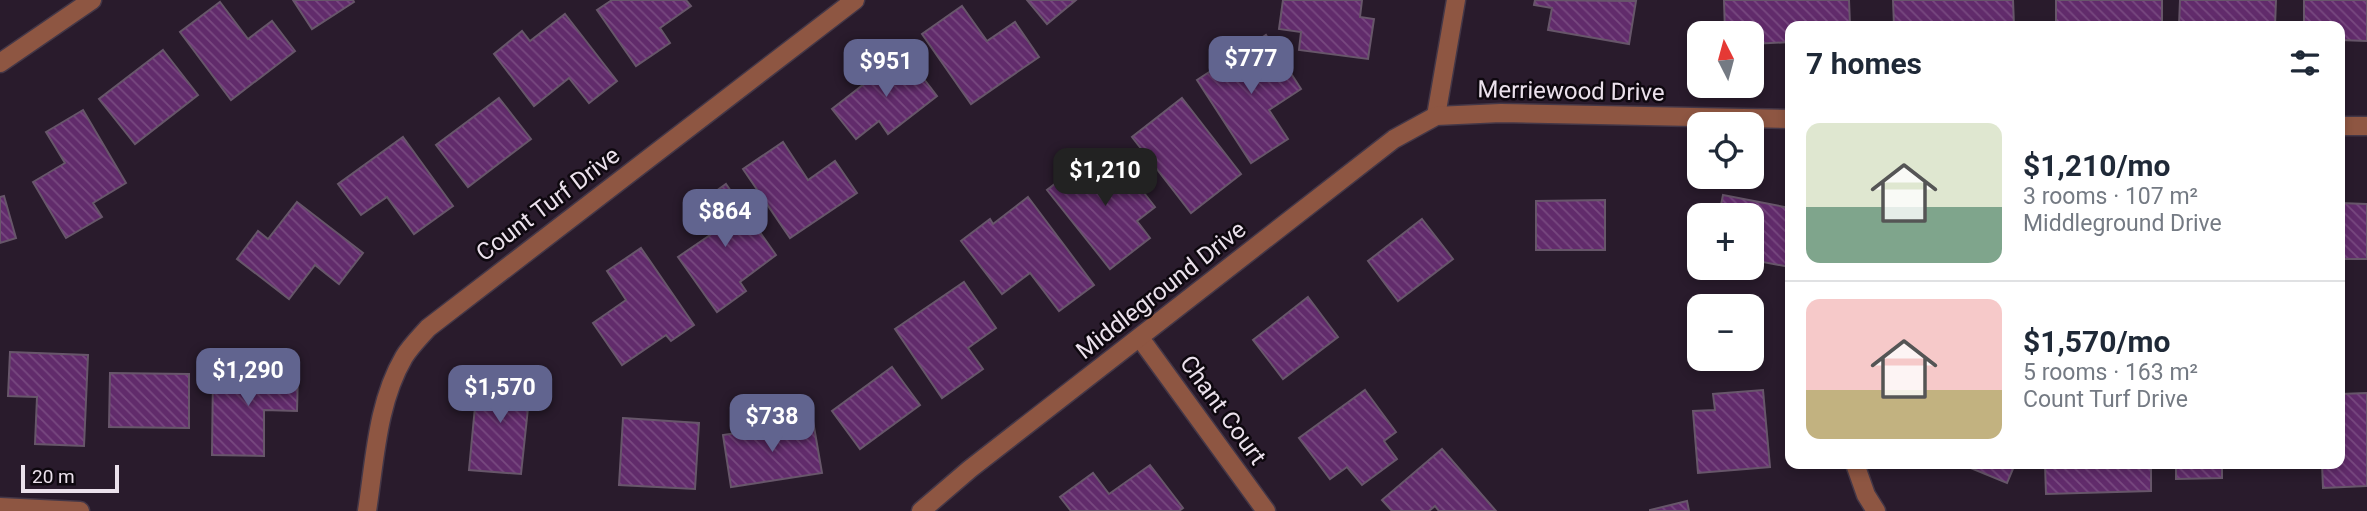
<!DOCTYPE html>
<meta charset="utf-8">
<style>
:root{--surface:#fff;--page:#f6f6f7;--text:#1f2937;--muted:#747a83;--line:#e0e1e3;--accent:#61648f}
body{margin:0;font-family:Roboto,sans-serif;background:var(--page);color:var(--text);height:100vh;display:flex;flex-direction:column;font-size:26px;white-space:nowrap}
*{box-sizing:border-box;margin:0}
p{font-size:23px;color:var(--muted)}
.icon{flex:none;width:38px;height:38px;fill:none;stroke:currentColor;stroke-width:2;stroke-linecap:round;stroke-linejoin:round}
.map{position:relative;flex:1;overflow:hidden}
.panel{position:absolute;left:1785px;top:21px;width:560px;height:448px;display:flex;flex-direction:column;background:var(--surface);border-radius:14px;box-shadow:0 4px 10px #0003}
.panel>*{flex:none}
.needle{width:46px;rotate:354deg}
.fabs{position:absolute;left:1687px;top:21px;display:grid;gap:14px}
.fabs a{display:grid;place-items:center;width:77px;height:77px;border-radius:14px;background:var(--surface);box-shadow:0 4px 10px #0003;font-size:35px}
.scale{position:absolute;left:21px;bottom:18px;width:98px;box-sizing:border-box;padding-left:7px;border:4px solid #ebe1ec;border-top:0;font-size:19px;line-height:24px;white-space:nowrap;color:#ebe1ec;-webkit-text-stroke:5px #0e080f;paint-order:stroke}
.price{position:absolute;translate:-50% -60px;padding:0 16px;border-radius:14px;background:var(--accent);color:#fff;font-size:23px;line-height:46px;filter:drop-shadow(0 2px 4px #0008)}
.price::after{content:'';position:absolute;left:50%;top:42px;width:21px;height:16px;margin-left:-10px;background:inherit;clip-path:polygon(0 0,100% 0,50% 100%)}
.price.current{background:#222;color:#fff}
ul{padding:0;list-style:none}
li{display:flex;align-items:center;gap:21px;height:175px;padding:0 21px}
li+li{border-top:2px solid var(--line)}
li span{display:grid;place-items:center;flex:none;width:196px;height:140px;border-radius:14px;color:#555}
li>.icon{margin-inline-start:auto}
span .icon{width:84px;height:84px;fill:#fffc;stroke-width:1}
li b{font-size:30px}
h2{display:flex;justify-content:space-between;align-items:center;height:84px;padding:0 21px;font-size:30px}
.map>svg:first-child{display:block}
.building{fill:url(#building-back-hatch);stroke:#67566a;stroke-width:2}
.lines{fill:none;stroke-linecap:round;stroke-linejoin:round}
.minor-casing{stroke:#443747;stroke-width:21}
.minor{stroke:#8e5642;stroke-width:18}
.labels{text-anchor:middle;stroke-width:5;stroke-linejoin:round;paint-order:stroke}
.street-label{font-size:24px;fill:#ebe1ec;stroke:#0e080f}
</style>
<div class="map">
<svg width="2367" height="511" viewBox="0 0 2367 511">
<defs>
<pattern id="building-back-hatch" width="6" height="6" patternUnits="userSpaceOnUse" patternTransform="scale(1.75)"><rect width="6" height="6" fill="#612b6b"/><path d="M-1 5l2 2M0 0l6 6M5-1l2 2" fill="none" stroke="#784980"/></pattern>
</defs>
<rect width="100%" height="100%" fill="#291b2c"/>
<g class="building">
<polygon points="293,0 353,0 354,2 312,29"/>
<polygon points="612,0 686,0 691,6 660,28 670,43 636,66 597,10"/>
<polygon points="1027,0 1076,0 1047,24"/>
<polygon points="1283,0 1362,0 1360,17 1374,19 1368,59 1299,50 1301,32 1279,29"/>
<polygon points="1535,0 1636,1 1629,44 1548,30 1552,8 1534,5"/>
<polygon points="1724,0 1849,0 1850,25 1790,26 1790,42 1752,44 1752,33 1725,33"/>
<polygon points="1893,0 2013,0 2014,26 1894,26"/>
<rect x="2056" y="0" width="106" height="26"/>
<polygon points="2180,0 2276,0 2275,26 2179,26"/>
<polygon points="2304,0 2367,0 2367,41 2340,40 2340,26 2304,26"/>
<polygon points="220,2 248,39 272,21 295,51 231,100 180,32"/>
<polygon points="962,6 987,41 1015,22 1039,57 971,104 922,34"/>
<polygon points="565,14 617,81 589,103 569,78 534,106 494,54 522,31 530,41"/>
<polygon points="1266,35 1301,89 1269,110 1288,139 1251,163 1197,80"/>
<polygon points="163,50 198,95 135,144 99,99"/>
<polygon points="904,53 937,96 888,134 879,121 856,139 832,109"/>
<polygon points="499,98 531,139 468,187 436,145"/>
<polygon points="1182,98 1241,174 1191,213 1132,137"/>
<polygon points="83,110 126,183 93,203 102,217 66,238 33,182 65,163 46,132"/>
<polygon points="403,137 453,206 414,234 387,197 361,215 338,184"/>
<polygon points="783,142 808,180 835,161 857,193 790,238 743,169"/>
<polygon points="1116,157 1155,207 1137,221 1150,238 1110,269 1047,190 1087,159 1097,171"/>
<polygon points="726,184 776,255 740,282 746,291 717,312 678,257 710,235 691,209"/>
<polygon points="1723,195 1790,208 1790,267 1752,260 1752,215 1719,215"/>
<polygon points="4,196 16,238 0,243 0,197"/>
<polygon points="1028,197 1094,285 1059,311 1030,273 1002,294 961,241 990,219 993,224"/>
<polygon points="1605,200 1605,250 1536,250 1536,201"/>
<polygon points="297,202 363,253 339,284 315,265 289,299 237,259 258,231 268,239"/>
<polygon points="2340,203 2367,204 2367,259 2340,259"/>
<polygon points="1422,219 1453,259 1398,301 1368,261"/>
<polygon points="641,248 694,325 671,341 666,335 622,365 593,323 626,300 607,271"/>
<polygon points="964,282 996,328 968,348 983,369 942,398 895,329"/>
<polygon points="1308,297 1338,337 1283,379 1253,340"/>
<polygon points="10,352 88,355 84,446 35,444 37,397 8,396"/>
<polygon points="892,367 920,405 860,449 832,411"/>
<polygon points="213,371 298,372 297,411 264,410 264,456 212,455"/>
<polygon points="110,373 189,374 189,428 109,427"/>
<polygon points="478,375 531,380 521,474 469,470"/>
<polygon points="1365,390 1396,432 1384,441 1397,459 1362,485 1347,467 1330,479 1299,438"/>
<polygon points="1763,390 1770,467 1698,473 1693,411 1715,410 1713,394"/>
<polygon points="2367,393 2367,486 2323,488 2322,464 2340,464 2340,394"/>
<polygon points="623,418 699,423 695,489 619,485"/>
<polygon points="813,421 822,473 731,487 723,435"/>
<polygon points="1442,449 1496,511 1439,511 1435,506 1429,511 1392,511 1382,500"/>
<polygon points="1961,464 2015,464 2007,483"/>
<polygon points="2045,464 2151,464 2151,491 2046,494"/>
<polygon points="2176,464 2222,464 2222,478 2176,479"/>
<polygon points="1150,465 1183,508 1179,511 1071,511 1060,497 1093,473 1109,494"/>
<polygon points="1687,501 1689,511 1650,511 1650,510"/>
</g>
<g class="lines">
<defs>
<g id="minor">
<polyline points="0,63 92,0"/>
<polyline points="1436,116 1456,0"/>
<polyline points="2340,126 2367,126"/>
<polyline points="1140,338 1266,511"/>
<polyline points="1855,464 1866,495 1876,511"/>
<polyline points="0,507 80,511"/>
<path d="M367,511C375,460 377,403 404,357C410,347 420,337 428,328L855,0"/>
<polyline points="921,511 970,469 1394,139 1436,116 1501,113 1790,119"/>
</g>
</defs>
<use href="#minor" class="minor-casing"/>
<use href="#minor" class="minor"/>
</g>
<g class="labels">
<g class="street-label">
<text transform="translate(1571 91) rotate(1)" y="8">Merriewood Drive</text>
<text transform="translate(548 204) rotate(-37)" y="8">Count Turf Drive</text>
<text transform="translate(1161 290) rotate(-38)" y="8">Middleground Drive</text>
<text transform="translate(1223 410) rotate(54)" y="8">Chant Court</text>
</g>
</g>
</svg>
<div class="fabs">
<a><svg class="needle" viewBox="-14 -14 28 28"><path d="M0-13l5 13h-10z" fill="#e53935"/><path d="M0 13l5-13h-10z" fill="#747a83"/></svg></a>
<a><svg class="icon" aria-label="locate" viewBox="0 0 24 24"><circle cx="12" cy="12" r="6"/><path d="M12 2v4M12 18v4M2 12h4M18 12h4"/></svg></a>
<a>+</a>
<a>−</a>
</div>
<div class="scale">20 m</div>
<b class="price" style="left:1251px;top:96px">$777</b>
<b class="price" style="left:886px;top:99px">$951</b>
<b class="price current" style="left:1105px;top:208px">$1,210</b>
<b class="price" style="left:725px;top:249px">$864</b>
<b class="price" style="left:248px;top:408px">$1,290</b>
<b class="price" style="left:500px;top:425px">$1,570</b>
<b class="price" style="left:772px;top:454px">$738</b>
<section class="panel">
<h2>7 homes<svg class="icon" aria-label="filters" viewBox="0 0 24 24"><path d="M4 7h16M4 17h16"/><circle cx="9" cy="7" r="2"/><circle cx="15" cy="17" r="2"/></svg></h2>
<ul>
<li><span style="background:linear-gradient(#dfe7d0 60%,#7fa58c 0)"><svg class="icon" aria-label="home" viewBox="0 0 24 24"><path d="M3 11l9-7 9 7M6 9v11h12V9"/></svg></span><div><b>$1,210/mo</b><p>3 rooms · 107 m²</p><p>Middleground Drive</p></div></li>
<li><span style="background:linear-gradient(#f6c9c9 65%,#c2b280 0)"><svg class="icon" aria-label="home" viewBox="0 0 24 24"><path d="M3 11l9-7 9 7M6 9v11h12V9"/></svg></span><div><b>$1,570/mo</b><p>5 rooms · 163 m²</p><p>Count Turf Drive</p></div></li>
</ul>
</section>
</div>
